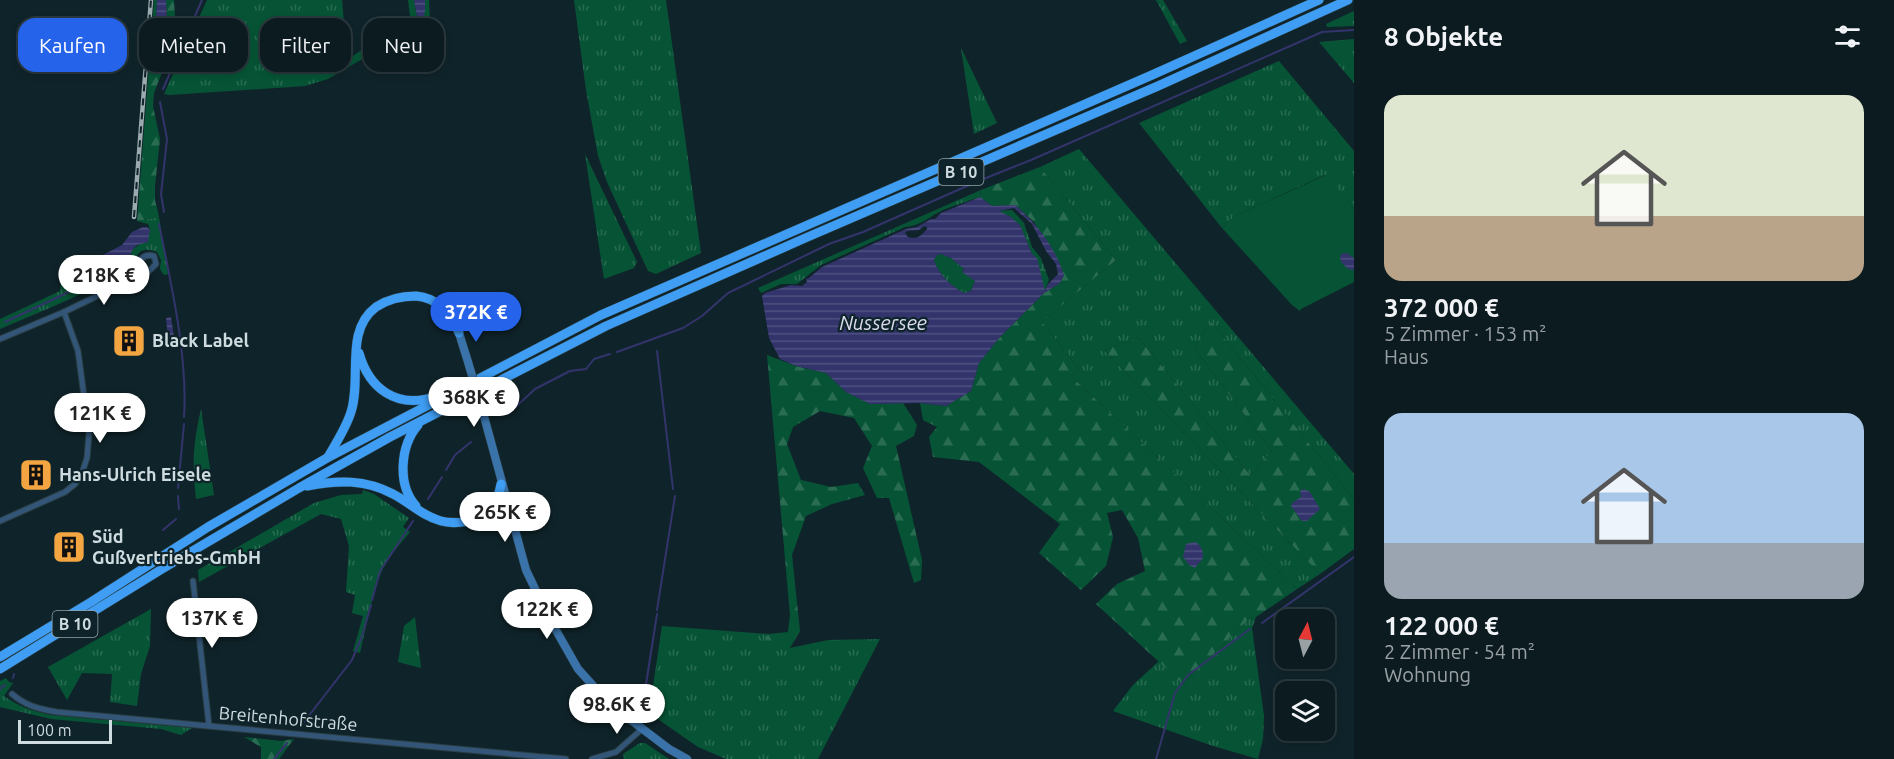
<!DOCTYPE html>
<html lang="de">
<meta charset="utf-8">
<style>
:root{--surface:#0b1b20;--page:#19282d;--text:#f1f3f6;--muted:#9aa1a5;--line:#2b393e;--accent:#2563eb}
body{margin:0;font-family:Ubuntu,sans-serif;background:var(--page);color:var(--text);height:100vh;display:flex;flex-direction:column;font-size:22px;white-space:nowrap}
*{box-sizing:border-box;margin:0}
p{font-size:20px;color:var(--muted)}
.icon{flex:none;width:33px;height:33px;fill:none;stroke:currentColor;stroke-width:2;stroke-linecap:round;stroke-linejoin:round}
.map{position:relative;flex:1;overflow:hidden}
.side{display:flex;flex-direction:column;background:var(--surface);width:540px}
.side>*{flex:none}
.hud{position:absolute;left:18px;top:18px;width:570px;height:54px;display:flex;gap:12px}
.needle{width:39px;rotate:7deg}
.tools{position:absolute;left:1275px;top:609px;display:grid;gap:12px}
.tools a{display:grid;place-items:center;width:60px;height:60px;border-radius:12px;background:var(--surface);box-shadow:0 3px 9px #0003,0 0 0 2px var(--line);font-size:30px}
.scale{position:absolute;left:18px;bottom:15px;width:94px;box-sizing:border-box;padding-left:6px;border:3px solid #cedbdf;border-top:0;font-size:16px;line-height:21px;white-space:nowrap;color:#cedbdf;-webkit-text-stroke:4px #0f242a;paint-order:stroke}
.price{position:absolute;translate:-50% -51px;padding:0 14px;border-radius:21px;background:#fff;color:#222;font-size:20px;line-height:39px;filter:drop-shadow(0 2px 3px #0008)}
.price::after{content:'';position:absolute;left:50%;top:36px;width:18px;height:14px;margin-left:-9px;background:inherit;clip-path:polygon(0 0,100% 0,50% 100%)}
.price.active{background:var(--accent);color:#fff}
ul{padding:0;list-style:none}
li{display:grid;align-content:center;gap:12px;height:318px;padding:0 30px}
li span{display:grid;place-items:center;height:186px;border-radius:18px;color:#555}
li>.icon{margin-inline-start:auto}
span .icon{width:108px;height:108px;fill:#fffc;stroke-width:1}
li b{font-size:26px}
h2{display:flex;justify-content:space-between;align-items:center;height:72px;padding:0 30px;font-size:26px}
.chip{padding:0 21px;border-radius:18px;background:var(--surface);box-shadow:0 3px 9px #0003,0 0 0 2px var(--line);font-size:21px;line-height:54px}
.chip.active{background:var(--accent);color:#fff}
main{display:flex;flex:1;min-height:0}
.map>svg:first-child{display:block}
.grass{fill:url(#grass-tufts)}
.forest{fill:url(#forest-firs)}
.wetland{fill:url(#wetland-marsh)}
.garden{fill:#065435}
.water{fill:url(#water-rules);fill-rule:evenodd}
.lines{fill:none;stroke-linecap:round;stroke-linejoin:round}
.stream{stroke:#33346c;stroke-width:2}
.street-casing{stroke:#2a3e43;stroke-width:7}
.secondary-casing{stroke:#2a3e43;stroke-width:9}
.highway-casing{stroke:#2a3e43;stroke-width:10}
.street{stroke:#335578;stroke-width:5}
.secondary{stroke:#3a73aa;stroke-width:8}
.highway{stroke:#3f9df3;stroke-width:9}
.rail-casing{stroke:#9baaaf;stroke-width:4.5}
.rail{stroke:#0f242a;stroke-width:2;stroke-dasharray:7;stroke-linecap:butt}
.secondary-bridge-casing{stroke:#2a3e43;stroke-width:9;stroke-linecap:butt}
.secondary-bridge{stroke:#3a73aa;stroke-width:8}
.labels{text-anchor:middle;stroke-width:4.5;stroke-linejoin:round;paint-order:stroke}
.shield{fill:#0f242a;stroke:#95a4a9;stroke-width:1.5}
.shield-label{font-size:16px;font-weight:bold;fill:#cedbdf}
.poi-label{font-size:18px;font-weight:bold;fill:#cedbdf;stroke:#0f242a;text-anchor:start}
.street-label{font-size:18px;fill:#cedbdf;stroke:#0f242a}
.water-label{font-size:20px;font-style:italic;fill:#dbddef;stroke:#0f242a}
</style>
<main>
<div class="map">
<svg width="1354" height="759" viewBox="0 0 1354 759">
<defs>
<pattern id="grass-tufts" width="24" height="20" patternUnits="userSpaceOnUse" patternTransform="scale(1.5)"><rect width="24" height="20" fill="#065435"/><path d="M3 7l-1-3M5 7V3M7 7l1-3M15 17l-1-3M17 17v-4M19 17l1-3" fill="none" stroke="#296c52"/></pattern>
<pattern id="forest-firs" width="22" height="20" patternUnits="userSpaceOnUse" patternTransform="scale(1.5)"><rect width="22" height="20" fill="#065435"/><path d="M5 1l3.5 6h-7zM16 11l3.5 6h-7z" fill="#296c52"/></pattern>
<pattern id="wetland-marsh" width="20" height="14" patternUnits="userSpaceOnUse" patternTransform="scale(1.5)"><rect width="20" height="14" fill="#065435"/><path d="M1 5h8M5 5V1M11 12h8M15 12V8" fill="none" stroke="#296c52"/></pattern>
<pattern id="water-rules" width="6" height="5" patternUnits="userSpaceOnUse" patternTransform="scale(1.5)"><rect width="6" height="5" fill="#33346c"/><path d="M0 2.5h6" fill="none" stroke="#4f5181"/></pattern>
</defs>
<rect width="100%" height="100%" fill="#0f242a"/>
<g class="grass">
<polygon points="207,0 342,0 347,60 375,41 376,51 328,79 305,86 169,95 164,94"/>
<polygon points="408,0 414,0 418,22 425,11 425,0 429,0 430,23 425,30 411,24"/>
<polygon points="574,0 666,0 701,253 656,274 648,271 607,182 598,156 586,90"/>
<polygon points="1156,0 1163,0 1187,41 1180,44"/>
<polygon points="1354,11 1354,26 1327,27 1326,24"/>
<polygon points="1354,39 1354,83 1319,42"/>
<polygon points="961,48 997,123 974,134"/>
<polygon points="1279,61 1354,151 1354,209 1325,175 1235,216 1222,228 1139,123"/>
<polygon points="1079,149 1354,474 1354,499 1211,322 1194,348 1272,451 1250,475 1139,338 1104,350 1320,574 1297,589 1071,376 1079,369 1042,322 1116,260 1040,167"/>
<polygon points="585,154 637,262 634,268 604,279"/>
<path d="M981,190L980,197C968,201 955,205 943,210C930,216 921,226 905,227L821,265L797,284H781L761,293L758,288Z"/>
<path d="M159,217L168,274L164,275L160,269L161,260L157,252C134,243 138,263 126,270C86,294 42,311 0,329V319L60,291L61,283L72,284L78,276L83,277L74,286C92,280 110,275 125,266L133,249L140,244L150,230L148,224L137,221Z"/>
<path d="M941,254L951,258L964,269L962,271L975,281L971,291L964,293C951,286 938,274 934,260L937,255Z"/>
<path d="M201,409L214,495L196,499C192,464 193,443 201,409Z"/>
<path d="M363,490L374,494L409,518L403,527L410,532C403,541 395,549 389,558C373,582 367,625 360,653L353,651L363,616L352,613L355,595L346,592L349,546L341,519L321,514L199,582L198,570L314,503L341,495L362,494Z"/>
<polygon points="151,609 150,646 141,674 137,706 110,702 112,674 82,673 67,700 48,667"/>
<polygon points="415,617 421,668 398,662 404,626"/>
<polygon points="1256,617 1252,628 1264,716 1263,739 1258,759 1213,746 1113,711 1133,685 1159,661 1183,684 1249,619"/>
<polygon points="662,626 769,634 765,637 790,648 828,640 880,639 818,759 726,759 698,747 649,713"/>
<path d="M6,678L9,682L13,683L4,696C19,707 33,711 51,715L192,728L181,735L161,729L51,719L0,707V681Z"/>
<polygon points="640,743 645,743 669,759 624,759 623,754"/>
</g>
<g class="forest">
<polygon points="154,0 157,0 153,69 168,41 166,0 174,0 176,34 174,44 159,80 154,93 153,106 160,139 155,186 155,200 159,217 137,221"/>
<polygon points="1040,167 1116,260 1042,322 1079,369 1071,376 1297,589 1256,617 1249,619 1183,684 1096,604 1117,584 1145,571 1138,538 1122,510 1107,513 1113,537 1106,566 1081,590 1039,553 1060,524 979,462 933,457 929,437 937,427 923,420 920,403 946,406 971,391 979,363 999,338 1044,293 1060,283 1064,275 1034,222 1015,205 992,206 980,197 981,190"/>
<polygon points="1211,322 1354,499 1354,549 1320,574 1104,350 1139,338 1250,475 1272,451 1194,348"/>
<polygon points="767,355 796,366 826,373 846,392 870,404 903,403 917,425 914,436 896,446 922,560 921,580 914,583 889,498 877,498 863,468 872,446 854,418 820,411 793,427 787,444 801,480 831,487 858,483 865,495 832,504 806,516 792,555 800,631 790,648 766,644 765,637 769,634 788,632 790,615"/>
<polygon points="244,737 281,741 294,739 279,759 261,759 261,747"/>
</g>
<polygon class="wetland" points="1012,210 1024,223 1032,247 1041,258 1049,280 1044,293 1032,254 1020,225 998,211"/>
<polygon class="garden" points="1326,175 1354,209 1354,282 1301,309 1300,311 1292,305 1222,228 1235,216"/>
<g class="water">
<polygon points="157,0 166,0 168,41 156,69 153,69"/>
<polygon points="414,0 425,0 425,11 422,23 418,22"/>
<path d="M980,197L992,206L1015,205C1037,224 1055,247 1064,275L1060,283L1044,293L999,338L979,363L971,391L946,406L920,403L870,404L846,392L826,373L796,366L780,359L769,338L762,296L765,293L791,285L802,286L807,282L806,279L809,278L822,267L906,229L917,227L931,219H935L941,213ZM1014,208L1032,224L1046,251L1056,264L1058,274L1048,284L1045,291L1037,258L1032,254L1020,225L1011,217L999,211ZM924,226L927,227V229C921,236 917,240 908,237L905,233L907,231L919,230ZM941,254L951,258L964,269L962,272L975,281L971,291L964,293C951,286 938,274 934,260L937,255Z"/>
<polygon points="143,227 147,227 150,230 148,242 137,245 133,249 125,266 75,291 71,291 99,257 122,245 132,232"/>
<polygon points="1343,253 1347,253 1354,258 1354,270 1348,269 1341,262 1340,256"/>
<polygon points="171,317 175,343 171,343 168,339 166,318"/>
<polygon points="1304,489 1310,492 1320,509 1307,521 1302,521 1291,506 1292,503 1301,497 1300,491"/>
<path d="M1195,542C1202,546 1203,550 1203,558L1195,568L1189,565L1183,557L1186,544Z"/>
</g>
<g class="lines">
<g class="stream">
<polyline points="163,89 202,0"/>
<polyline points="160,102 167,139 161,194 164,212"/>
<path d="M159,224C171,283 188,357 184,417"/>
<polyline points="5,322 73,290"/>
<polyline points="657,351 673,489"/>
<polyline points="617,352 683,328 702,316 728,293 829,244 863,232 976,182 1031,160 1322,32 1354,30"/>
<polyline points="508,414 535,389 570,371 586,369 594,359 610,354"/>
<polyline points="446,470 455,455 471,442"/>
<polyline points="178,488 184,424"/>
<polyline points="178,496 179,509"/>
<polyline points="428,499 442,477"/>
<polyline points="163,530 176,519"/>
<polyline points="372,600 380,571 413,521"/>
<polyline points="657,610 675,496"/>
<polyline points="1262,623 1354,557"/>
<polyline points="13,678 14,674"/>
<polyline points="0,689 5,685"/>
<polyline points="644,697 657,614"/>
<polyline points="304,722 352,660 362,636 371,605"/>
<polyline points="274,759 287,743"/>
<polyline points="1156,759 1175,693 1188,675 1250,629"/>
</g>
<defs>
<g id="street">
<path d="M0,339L64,312L149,271L156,264L154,256C139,252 136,268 132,279"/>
<polyline points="0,521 65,492 75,484 82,473 87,458 89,434 78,351 64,312"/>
<polyline points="193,581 209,726"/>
<path d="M12,694C26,706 39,709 57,712L566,759"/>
<polyline points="592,759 616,752 642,729"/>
</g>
<g id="secondary">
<polyline points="459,333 468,362"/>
<polyline points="482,409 526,570 549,618 578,669 597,690 623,714 669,749 687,759"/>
</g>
<g id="highway">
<path d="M359,353C369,389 397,409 434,397"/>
<path d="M328,457C336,443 346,428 351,412C362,378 344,331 376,307C388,299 402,296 416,296C438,298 451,313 459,333"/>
<path d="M307,486C337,480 365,479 393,494C409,502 422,516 441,521C462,527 489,515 509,510"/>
<path d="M416,506C397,485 400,446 418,425"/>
<path d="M484,516C493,507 499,498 501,484"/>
<polyline points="0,657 91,602 208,527 327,458 601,315 1152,75 1319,0"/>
<polyline points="0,669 162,569 299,488 390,437 606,326 803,239 1158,86 1348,0"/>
</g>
</defs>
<use href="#street" class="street-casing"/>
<use href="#secondary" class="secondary-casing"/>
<use href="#highway" class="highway-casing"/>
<use href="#street" class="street"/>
<use href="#secondary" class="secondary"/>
<use href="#highway" class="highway"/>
<defs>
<polyline id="rail" points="134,217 151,0"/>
</defs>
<use href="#rail" class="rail-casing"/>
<use href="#rail" class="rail"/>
<defs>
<polyline id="secondary-bridge" points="468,362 482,409"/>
</defs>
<use href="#secondary-bridge" class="secondary-bridge-casing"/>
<use href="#secondary-bridge" class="secondary-bridge"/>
</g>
<defs>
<symbol id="building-square" viewBox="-11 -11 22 22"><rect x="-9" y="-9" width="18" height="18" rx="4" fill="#f3a542" stroke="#0f242a"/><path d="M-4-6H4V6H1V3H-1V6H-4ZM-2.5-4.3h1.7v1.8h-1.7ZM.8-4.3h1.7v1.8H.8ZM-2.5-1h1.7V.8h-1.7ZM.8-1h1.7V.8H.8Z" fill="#111"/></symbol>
</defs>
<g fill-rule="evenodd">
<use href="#building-square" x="110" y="322" width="38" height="38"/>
<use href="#building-square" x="17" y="456" width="38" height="38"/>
<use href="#building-square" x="50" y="528" width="38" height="38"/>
</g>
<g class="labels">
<g class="shield">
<rect x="938.5" y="159" width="45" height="26" rx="4.5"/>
<rect x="52.5" y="611" width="45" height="26" rx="4.5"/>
</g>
<g class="shield-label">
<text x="961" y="178">B 10</text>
<text x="75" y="630">B 10</text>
</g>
<g class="poi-label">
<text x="152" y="347">Black Label</text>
<text x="59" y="481">Hans-Ulrich Eisele</text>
<text x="92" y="543">Süd<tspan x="92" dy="21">Gußvertriebs-GmbH</tspan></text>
</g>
<g class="street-label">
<text transform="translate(288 719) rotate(5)" y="6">Breitenhofstraße</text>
</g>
<g class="water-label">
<text x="883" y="330">Nussersee</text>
</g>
</g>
</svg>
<div class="tools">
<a><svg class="needle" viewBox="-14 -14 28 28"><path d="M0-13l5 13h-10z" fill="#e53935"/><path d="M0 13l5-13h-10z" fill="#9aa1a5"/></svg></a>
<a><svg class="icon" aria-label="layers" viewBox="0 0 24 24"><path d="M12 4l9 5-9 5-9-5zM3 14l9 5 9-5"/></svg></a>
</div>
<div class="scale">100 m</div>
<b class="price" style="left:104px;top:306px">218K €</b>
<b class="price active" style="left:476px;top:343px">372K €</b>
<b class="price" style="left:474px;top:428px">368K €</b>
<b class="price" style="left:100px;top:444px">121K €</b>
<b class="price" style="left:505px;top:543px">265K €</b>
<b class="price" style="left:547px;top:640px">122K €</b>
<b class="price" style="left:212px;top:649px">137K €</b>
<b class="price" style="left:617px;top:735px">98.6K €</b>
<div class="hud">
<a class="chip active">Kaufen</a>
<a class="chip">Mieten</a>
<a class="chip">Filter</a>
<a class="chip">Neu</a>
</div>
</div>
<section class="side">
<h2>8 Objekte<svg class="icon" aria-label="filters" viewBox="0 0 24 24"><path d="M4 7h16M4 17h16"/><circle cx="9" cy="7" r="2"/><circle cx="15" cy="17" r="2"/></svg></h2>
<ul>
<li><span style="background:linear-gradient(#dfe7d0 65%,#b9a48a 0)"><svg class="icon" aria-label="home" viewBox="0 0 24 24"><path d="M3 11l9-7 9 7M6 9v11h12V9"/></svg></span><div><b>372 000 €</b><p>5 Zimmer · 153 m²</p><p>Haus</p></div></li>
<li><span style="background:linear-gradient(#a9c7e8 70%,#9aa5b1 0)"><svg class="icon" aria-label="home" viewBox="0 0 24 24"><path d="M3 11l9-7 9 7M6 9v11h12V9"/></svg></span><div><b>122 000 €</b><p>2 Zimmer · 54 m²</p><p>Wohnung</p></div></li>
</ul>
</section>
</main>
